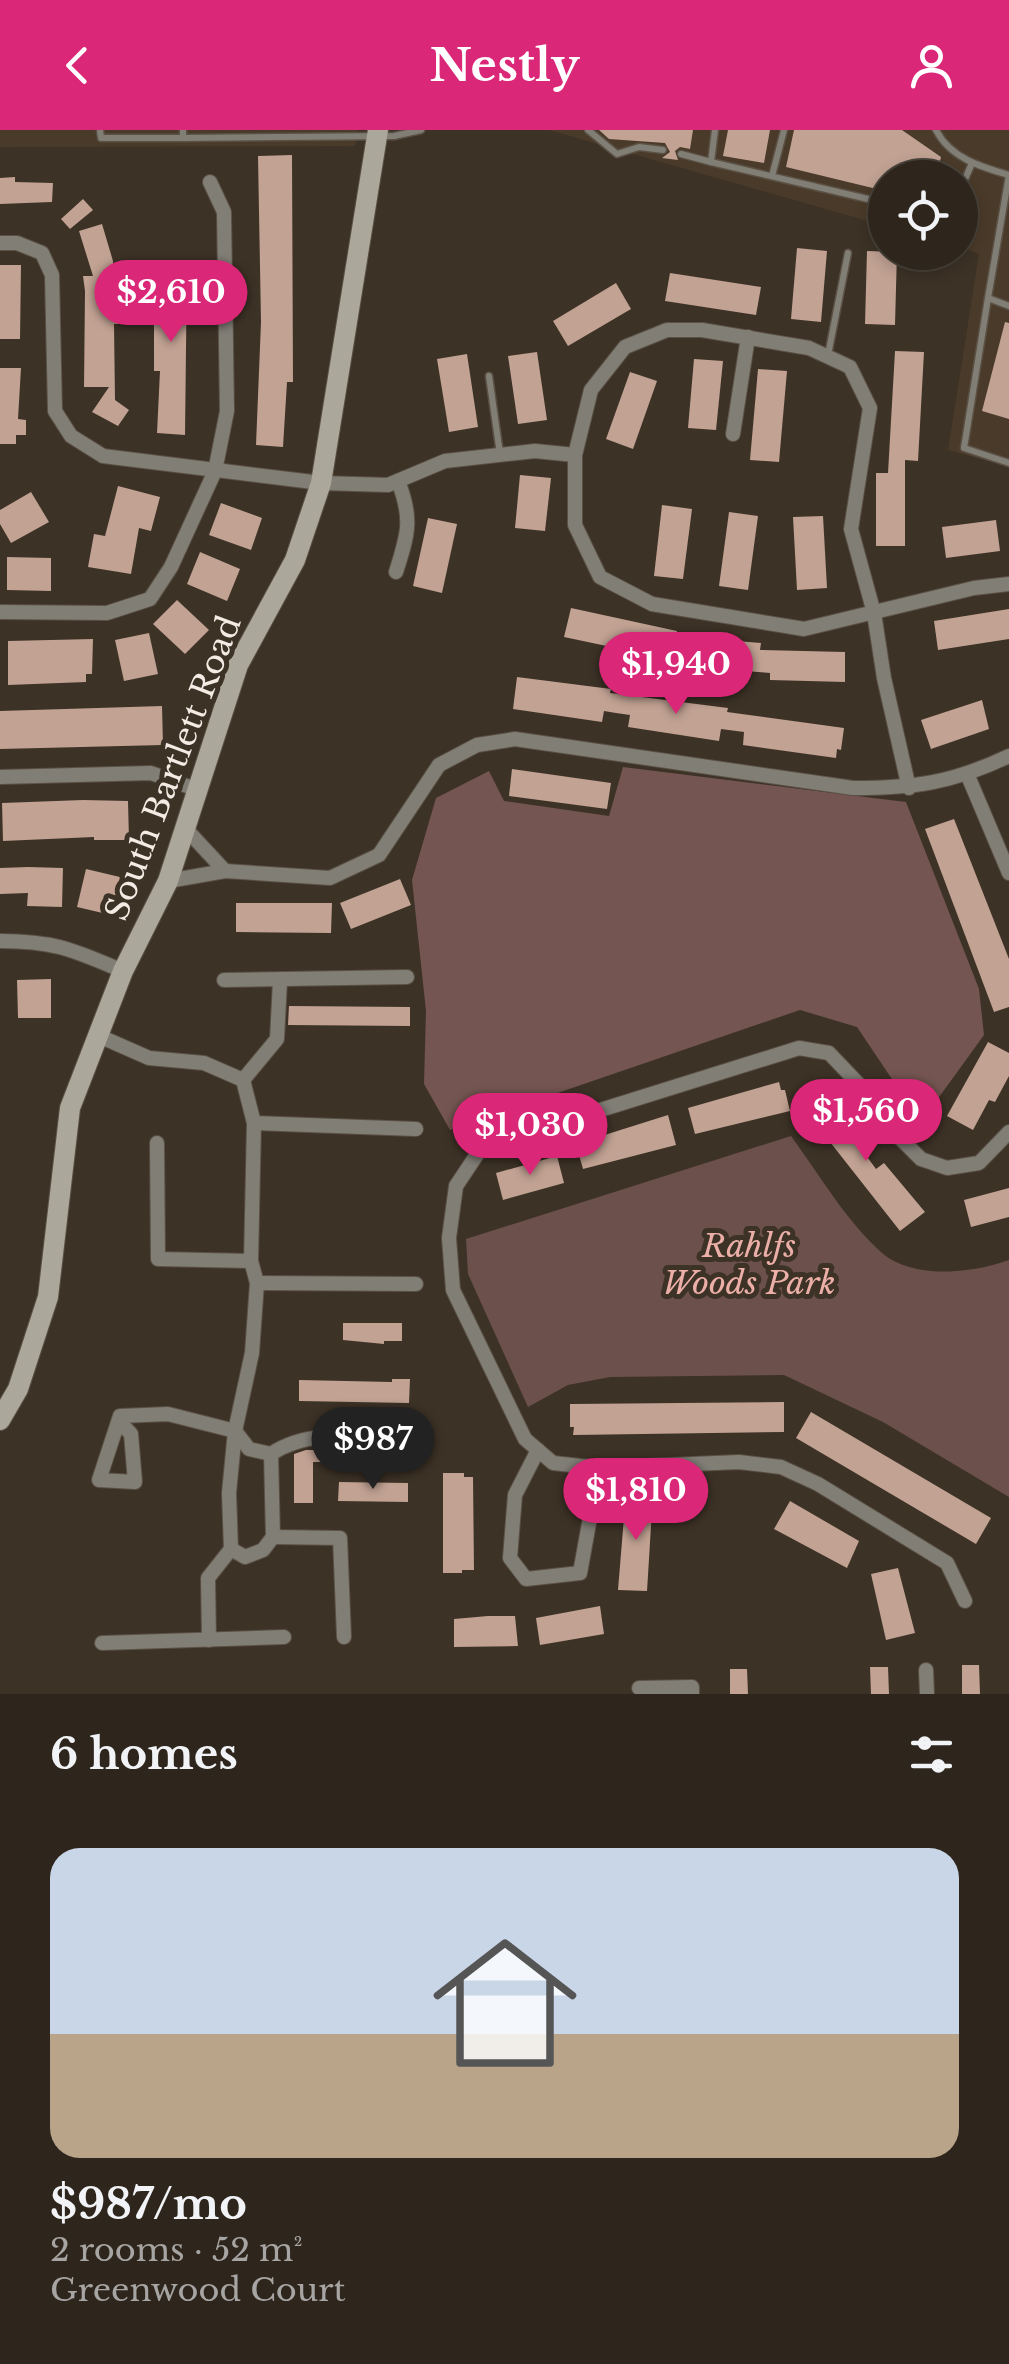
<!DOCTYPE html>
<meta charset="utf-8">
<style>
:root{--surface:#2e261c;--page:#362e25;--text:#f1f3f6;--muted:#a7a5a3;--line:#49433b;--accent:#db2777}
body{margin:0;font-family:"Libre Baskerville",serif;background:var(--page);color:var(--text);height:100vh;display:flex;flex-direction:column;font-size:38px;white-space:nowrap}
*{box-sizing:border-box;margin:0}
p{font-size:32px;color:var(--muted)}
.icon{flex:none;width:55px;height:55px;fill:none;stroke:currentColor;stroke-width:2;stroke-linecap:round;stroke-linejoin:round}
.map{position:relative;height:1564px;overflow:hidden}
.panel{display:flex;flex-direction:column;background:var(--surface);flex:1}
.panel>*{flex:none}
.controls{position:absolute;left:868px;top:30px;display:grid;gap:20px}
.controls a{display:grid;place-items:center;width:110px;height:110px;border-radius:50%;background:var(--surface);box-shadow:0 5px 15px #0003,0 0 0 2px var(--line);font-size:50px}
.price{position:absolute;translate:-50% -85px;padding:0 22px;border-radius:35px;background:var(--accent);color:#fff;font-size:32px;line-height:65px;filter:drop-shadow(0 2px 5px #0008)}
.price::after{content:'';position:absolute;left:50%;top:60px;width:30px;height:22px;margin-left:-15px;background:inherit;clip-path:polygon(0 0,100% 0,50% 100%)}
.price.active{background:#222;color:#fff}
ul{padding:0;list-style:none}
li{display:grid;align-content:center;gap:20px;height:530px;padding:0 50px}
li+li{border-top:2px solid var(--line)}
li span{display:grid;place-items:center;height:310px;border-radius:30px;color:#555}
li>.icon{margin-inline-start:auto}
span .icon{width:180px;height:180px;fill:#fffc;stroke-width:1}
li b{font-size:42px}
h2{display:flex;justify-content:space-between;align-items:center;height:120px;padding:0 50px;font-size:42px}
header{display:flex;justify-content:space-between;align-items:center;height:130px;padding:0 50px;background:var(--accent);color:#fff;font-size:45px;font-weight:700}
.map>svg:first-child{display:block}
.built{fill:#4a3a29}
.green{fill:#6c504c}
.forest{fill:#745551}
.building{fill:#c1a293}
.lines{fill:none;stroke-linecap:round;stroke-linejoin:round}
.lane-casing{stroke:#5a5044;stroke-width:9}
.street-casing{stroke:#5a5044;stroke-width:16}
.secondary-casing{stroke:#5a5044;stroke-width:22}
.lane{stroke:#817e76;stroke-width:6}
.street{stroke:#817e76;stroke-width:14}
.secondary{stroke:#aca79b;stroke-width:20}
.labels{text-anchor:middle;stroke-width:10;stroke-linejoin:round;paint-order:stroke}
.street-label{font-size:32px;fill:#f3ebe4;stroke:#3d3226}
.park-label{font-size:32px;font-style:italic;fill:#ecafa8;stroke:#3d3226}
</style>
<header><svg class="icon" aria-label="back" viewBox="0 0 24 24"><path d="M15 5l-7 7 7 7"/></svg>Nestly<svg class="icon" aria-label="person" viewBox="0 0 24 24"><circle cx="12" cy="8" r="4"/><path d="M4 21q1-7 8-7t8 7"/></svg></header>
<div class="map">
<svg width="1009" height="1564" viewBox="0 0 1009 1564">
<rect width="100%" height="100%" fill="#3d3226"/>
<g class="built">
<polygon points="0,0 358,0 355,16 0,17"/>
<polygon points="549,0 1009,0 1009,337 948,320 979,124 960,117 960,48 885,48 885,96"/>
</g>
<path class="green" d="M791,1006C819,1044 846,1091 882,1123C913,1150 974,1143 1009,1130V1367L883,1292L784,1245L610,1247L568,1255L528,1277L468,1144L466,1109Z"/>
<polygon class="forest" points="623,637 906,672 979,859 984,905 929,981 910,976 857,897 800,880 450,1000 424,954 426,881 412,750 436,668 489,641 504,671 609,686"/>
<g class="building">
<polygon points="599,0 693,0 690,19 680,17 675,21 678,30 662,28 670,22 665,13 609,9"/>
<polygon points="728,0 770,0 764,33 723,26"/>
<polygon points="794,0 902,0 941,27 936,48 885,48 885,61 786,37"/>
<polygon points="292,25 293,252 287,252 283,317 256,315 261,192 258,26"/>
<polygon points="15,47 15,52 53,53 52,72 0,74 0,48"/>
<polygon points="83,69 93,80 70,99 61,89"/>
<polygon points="102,94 113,131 114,176 119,176 119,194 114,194 115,270 129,280 118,296 92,282 109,257 84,257 85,161 83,146 93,146 79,101"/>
<polygon points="797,118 827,121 821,192 791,189"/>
<polygon points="867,121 897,122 895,195 865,194"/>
<polygon points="154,133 187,133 185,305 157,303 160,241 154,241"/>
<polygon points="0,135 21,135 20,209 0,209"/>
<polygon points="670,143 761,157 756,185 665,171"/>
<polygon points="616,153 631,179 568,216 553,191"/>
<polygon points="1005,192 1009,193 1009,289 982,281"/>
<polygon points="895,221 924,222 918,331 905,330 905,416 876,416 876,343 888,343"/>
<polygon points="537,222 547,290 518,294 508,226"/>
<polygon points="467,224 478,297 449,302 437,229"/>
<polygon points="694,229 723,231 716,300 688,298"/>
<polygon points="0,238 21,238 18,289 26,290 26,305 16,305 16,314 0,314"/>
<polygon points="758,239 787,241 779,332 750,330"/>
<polygon points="630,242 657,251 633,319 606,309"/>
<polygon points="520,345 551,348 545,401 515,398"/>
<polygon points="118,356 160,367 151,401 139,398 131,444 88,437 94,404 105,406"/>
<polygon points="31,362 49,392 11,413 0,394 0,380"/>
<polygon points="221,373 262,388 251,420 209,405"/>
<polygon points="662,375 692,379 683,449 654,446"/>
<polygon points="729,382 758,386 748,460 719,456"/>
<polygon points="823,386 827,458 797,460 793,387"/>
<polygon points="428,388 457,394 442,463 413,456"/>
<polygon points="996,390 1000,421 946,428 942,397"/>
<polygon points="200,422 240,439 227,471 187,454"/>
<polygon points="7,427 51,428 51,461 7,460"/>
<polygon points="177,470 209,500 185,524 153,494"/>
<polygon points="571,478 677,501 676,506 761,513 760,520 845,522 845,552 770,550 770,543 687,536 687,533 564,507"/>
<polygon points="1009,479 1009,509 938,520 934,491"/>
<polygon points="149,503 158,544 124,551 115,510"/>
<polygon points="93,509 92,544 86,544 86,552 8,555 8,511"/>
<polygon points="517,547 611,559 610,563 728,578 727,582 844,598 841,620 837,619 836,628 743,615 744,602 721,599 719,611 628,597 630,585 616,583 604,581 602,592 513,579"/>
<polygon points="982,570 989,599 931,619 921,590"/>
<polygon points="162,576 163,615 0,619 0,581"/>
<polygon points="512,639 611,653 607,679 509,666"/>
<polygon points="83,670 128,671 129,710 94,710 94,707 3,711 2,673"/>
<polygon points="954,689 1009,829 1009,877 994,882 925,699"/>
<polygon points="28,737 63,738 62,777 27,776 28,763 0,764 0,738"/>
<polygon points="86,739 120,747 111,785 77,777"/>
<polygon points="400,749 411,775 351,799 340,773"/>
<polygon points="236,773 332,773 331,803 236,802"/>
<polygon points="51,849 51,888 18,888 17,850"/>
<polygon points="289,876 410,877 410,896 288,895"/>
<polygon points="988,912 1009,923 1009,946 995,972 989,970 973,1000 947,986"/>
<polygon points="779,952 781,960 785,960 790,981 695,1004 688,978"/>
<polygon points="831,966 870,1014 862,1020 876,1039 884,1033 925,1082 900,1101 808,984"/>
<polygon points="668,985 676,1015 583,1039 576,1014"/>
<polygon points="557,1026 564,1053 503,1070 496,1043"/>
<polygon points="1009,1058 1009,1087 971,1097 964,1070"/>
<polygon points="343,1193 402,1193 402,1211 384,1211 384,1214 343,1210"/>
<polygon points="392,1249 410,1249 409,1273 299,1271 299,1250 392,1252"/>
<polygon points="784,1272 784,1302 573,1305 574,1297 570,1297 570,1274"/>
<polygon points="811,1282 991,1388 976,1414 796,1308"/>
<polygon points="306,1320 326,1320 326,1332 313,1332 313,1373 294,1373 294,1324"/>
<polygon points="443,1343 464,1343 464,1347 473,1347 474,1440 462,1440 462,1443 443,1443"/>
<polygon points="339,1352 408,1353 408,1372 338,1371"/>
<polygon points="626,1363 653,1364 647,1461 618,1460"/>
<polygon points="790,1371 859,1411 847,1438 774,1399"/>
<polygon points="898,1438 915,1503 886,1510 871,1444"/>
<polygon points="600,1476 604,1504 540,1515 536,1488"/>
<polygon points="488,1486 515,1486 518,1516 454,1517 454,1489"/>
<polygon points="962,1535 979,1535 980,1564 962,1564"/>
<polygon points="870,1537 888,1537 889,1564 871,1564"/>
<polygon points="730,1539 747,1539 748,1564 730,1564"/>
</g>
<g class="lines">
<defs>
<g id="lane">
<polyline points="100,0 101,8 183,8 183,0"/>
<polyline points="588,0 617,24 639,17 663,20"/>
<polyline points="715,0 711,32 885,73"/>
<path d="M936,0C950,28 981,37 1009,45L988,168L1009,176"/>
<polyline points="183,8 394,6 421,0"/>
<polyline points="681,24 711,32"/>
<polyline points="772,46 784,0"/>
<polyline points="960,61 972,33"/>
<polyline points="988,168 964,318 1009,333"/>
<polyline points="828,225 848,123"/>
<polyline points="489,246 500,324"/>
</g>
<g id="street">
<polyline points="0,113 17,113 42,123 52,145 55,281 71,306 103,326 321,353 388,355 445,331 535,321 575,325 575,395 600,447 652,474 804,499 974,458 1009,454"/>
<polyline points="733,304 748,207"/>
<polyline points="575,325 591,260 625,217 667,200 702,200 809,218 850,237 870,278 851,399 874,483 884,548 909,658"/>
<path d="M396,442C408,404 413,389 398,351"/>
<polyline points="0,482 107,483 150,469 171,437 215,341 227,281 224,82 210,52"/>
<polyline points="968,646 1009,743"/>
<polyline points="0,647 151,643 198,660"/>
<polyline points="185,698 225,741"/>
<path d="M168,751L225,741L330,748L379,725L439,635L477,615L515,609L853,658C915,658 952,653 1009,626"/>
<path d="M0,811C55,811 73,820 123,841"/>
<polyline points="224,850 407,847"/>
<polyline points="99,906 149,928 204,933 243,950 254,993 251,1131 257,1153 252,1223 235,1301 229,1363 231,1419"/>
<polyline points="243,950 277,909 280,851"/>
<polyline points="254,993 416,999"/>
<polyline points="157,1013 158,1129 251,1131"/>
<polyline points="257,1153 416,1154"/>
<polyline points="119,1291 131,1304 135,1352 99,1350 120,1286 168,1284 235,1301"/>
<path d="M235,1301L249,1319L271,1324C311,1297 365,1308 411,1309"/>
<polyline points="538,1320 515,1365 510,1428 526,1449 580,1443 599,1338"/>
<polyline points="271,1324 273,1407"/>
<polyline points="273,1407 340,1408 344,1507"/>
<polyline points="231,1419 245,1427 263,1420 273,1407"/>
<polyline points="965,1471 947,1433 818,1354 781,1337 739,1332 599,1338 553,1333 525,1309 453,1160 449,1108 456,1056 482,1017 799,918 829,923 870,966 897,1005 921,1029 947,1038 979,1033 1009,1002"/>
<polyline points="209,1510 208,1448 231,1419"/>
<polyline points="102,1513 284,1507"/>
<polyline points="926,1540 927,1564"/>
<polyline points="639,1558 692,1557 692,1564"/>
</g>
<polyline id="secondary" points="0,1290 18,1259 48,1167 70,978 123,841 168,751 238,535 295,430 321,353 378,0"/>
</defs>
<use href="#lane" class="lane-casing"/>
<use href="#street" class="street-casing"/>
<use href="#secondary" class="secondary-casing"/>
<use href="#lane" class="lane"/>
<use href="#street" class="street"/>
<use href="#secondary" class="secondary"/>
</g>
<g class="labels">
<g class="street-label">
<text transform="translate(173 638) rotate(-69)" y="11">South Bartlett Road</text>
</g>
<g class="park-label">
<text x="749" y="1127">Rahlfs<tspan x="749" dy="37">Woods Park</tspan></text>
</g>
</g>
</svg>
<div class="controls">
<a><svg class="icon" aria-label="locate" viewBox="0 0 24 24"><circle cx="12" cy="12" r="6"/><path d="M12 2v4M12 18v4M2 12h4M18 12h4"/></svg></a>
</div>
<b class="price" style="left:171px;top:215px">$2,610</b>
<b class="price" style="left:676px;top:587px">$1,940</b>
<b class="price" style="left:866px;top:1034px">$1,560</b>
<b class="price" style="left:530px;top:1048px">$1,030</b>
<b class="price active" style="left:373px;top:1362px">$987</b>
<b class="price" style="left:636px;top:1413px">$1,810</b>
</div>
<section class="panel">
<h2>6 homes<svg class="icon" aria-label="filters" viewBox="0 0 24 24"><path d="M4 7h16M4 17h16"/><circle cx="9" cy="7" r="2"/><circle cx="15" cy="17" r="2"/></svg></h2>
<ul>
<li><span style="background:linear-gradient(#c9d6e8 60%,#b9a48a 0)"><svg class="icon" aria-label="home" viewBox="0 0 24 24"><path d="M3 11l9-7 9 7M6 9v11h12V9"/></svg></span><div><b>$987/mo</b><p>2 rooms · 52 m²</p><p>Greenwood Court</p></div></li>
</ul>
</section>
